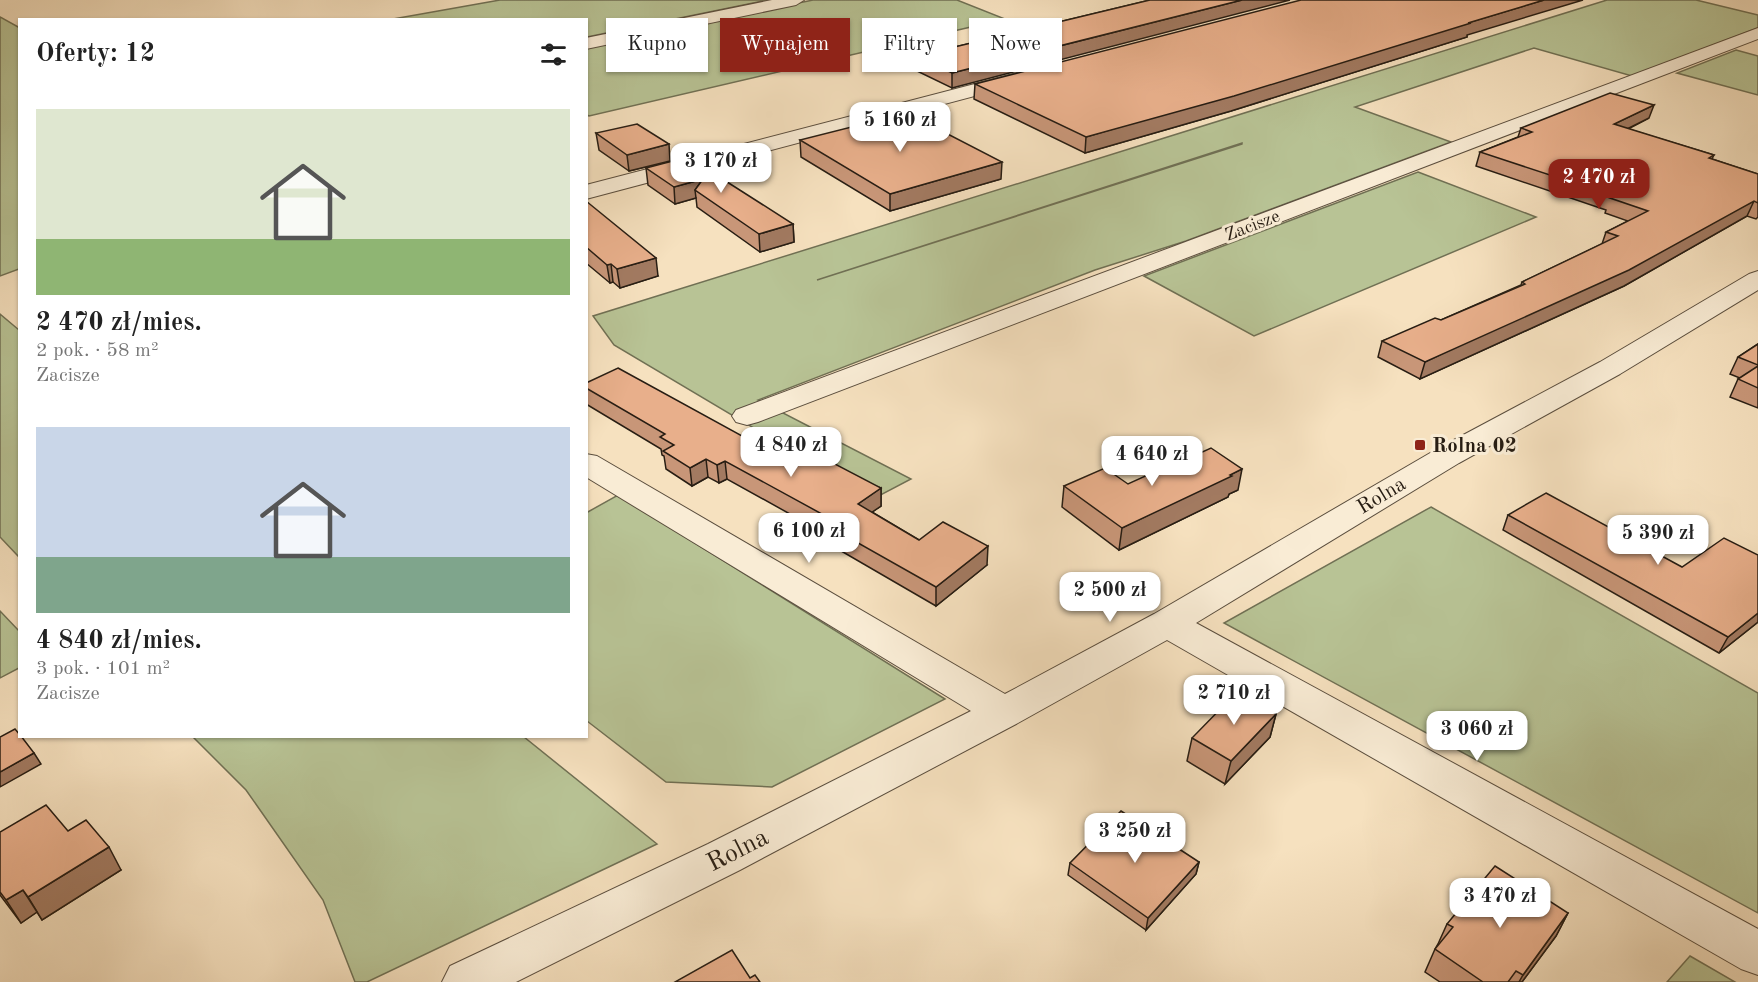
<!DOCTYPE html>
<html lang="pl">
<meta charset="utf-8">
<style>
:root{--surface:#fff;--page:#f6f6f6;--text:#222;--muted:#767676;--accent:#8f2418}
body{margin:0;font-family:"Old Standard TT",serif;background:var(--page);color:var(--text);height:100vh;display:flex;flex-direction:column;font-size:22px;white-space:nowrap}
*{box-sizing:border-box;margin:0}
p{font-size:20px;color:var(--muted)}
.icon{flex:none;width:33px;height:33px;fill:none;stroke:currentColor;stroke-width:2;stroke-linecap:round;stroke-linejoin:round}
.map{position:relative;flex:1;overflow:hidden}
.sheet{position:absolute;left:18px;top:18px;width:570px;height:720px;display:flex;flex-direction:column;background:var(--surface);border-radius:0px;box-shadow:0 2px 4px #0004}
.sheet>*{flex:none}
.top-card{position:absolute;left:606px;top:18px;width:570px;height:54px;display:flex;gap:12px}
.price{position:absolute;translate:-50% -51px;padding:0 14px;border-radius:12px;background:#fff;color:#222;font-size:20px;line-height:39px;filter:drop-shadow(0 2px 3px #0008)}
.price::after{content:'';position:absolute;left:50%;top:36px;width:18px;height:14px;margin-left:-9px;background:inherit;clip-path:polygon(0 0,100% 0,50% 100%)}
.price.on{background:var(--accent);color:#fff}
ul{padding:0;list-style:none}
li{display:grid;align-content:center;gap:12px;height:318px;padding:0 18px}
li span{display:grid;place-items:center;height:186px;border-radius:0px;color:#555}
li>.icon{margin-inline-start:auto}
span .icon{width:108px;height:108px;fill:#fffc;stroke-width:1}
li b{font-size:26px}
h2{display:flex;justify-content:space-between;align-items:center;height:72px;padding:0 18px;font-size:26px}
.chip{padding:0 21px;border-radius:0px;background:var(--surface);box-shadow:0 2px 4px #0004;font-size:21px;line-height:54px}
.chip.on{background:var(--accent);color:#fff}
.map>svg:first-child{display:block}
.green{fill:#b8c395;stroke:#707054;stroke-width:1.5;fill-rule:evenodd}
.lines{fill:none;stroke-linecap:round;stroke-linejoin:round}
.minor-casing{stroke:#5b4e3e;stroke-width:2}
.minor{fill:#f9ecd5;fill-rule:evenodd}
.wall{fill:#c89678;stroke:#271d13;stroke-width:1.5}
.shaded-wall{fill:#a27a61;stroke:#271d13;stroke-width:1.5}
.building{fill:#e8af8b;stroke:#271d13;stroke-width:1.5}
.poi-dot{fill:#8f2418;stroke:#f9ecd5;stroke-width:2}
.labels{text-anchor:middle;stroke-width:6;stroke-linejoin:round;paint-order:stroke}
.far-street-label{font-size:18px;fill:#271d13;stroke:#f9ecd5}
.poi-label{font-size:21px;font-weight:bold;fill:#271d13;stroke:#f9ecd5;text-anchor:start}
.street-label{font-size:21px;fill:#271d13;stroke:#f9ecd5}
.near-street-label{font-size:26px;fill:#271d13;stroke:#f9ecd5}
</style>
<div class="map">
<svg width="1758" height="982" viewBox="0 0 1758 982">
<rect width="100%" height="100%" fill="#f6e1bf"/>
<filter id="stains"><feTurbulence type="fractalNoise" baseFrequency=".00333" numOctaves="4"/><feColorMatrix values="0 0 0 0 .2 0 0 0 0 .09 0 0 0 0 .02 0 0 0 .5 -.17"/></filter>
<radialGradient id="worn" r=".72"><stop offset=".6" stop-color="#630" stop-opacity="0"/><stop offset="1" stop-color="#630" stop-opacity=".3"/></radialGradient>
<g class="green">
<polygon points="500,0 768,0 587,37 586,20 393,19"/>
<polygon points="813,0 957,0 1005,19 589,116 587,115 587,47"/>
<path d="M1607,0H1696L1758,15V28L1632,76L1534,48L1355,107L1451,142L1186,241L1095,270L758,400L911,479L873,499L614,345L593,316ZM1242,144L817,280L1242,143Z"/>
<polygon points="0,17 20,28 19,269 0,276"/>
<polygon points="1736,50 1758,56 1758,95 1677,73"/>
<polygon points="1418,172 1536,217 1254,336 1144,276"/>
<polygon points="0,314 19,330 19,557 0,537"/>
<polygon points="618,495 945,699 772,787 666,782 587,721 586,513"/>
<polygon points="1431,507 1758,693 1758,913 1224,623"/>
<polygon points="0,611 20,632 19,668 0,678"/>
<polygon points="193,737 524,737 657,844 367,982 355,982 323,900 246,790"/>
<polygon points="1690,956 1735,982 1667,982"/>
</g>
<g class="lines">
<defs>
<g id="minor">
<polygon points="772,0 804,0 796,5 586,49 586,38"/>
<polygon points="1758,28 1758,39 758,422 747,425 736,422 732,416 736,410"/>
<polygon points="1017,73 1024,75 1027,79 1024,83 586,199 586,185"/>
<polygon points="1758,271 1758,290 1620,374 1459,463 1196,623 1758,929 1758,975 1741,969 1167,640 1018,723 740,870 516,982 442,982 450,966 708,844 971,711 586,477 586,454 597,456 1005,694 1154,614 1437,449 1600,362 1749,274"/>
</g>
</defs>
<use href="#minor" class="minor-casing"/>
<use href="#minor" class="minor"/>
</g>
<g class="wall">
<polygon points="1150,0 952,88 917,71 917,56"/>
<polygon points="1467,35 1467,37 1231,111 1085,153 974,99 975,84"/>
<polygon points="1649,118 1628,129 1714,155 1712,159 1758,174 1758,217 1756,219 1747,216 1624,286 1420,379 1378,357 1382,341 1441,320 1521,285 1522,282 1602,244 1606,232 1628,221 1605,213 1606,210 1476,166 1480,152 1518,137 1521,128"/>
<polygon points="596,133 670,161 629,171 599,150"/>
<polygon points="800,140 1001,179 890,211 801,157"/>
<polygon points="646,168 793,224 794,242 760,252 697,207 696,198 675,204 648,185"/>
<polygon points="586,201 658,276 620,288 613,282 610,283 586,263"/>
<polygon points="1758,344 1758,408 1730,397 1738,379 1740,378 1730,374 1738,357"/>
<polygon points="586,383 751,441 881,488 881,506 872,512 919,540 987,565 936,606 836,548 835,539 727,479 719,483 708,477 692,486 666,469 664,456 662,455 661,449 586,404"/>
<polygon points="1128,484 1238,490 1229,494 1228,497 1119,550 1062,507 1064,486"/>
<polygon points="1508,515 1682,567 1758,555 1758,622 1719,653 1503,530"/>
<polygon points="1276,714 1270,737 1225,784 1187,761 1192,738"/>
<polygon points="68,831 121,870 42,920 37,912 21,923 0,895 0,832"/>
<polygon points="1199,862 1196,874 1146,930 1068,875 1070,863"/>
<polygon points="1568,913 1556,936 1522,982 1440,982 1425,972 1435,949 1438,944 1447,924"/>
</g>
<g class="shaded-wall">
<polygon points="1242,0 1290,0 952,88 952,73"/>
<polygon points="1544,0 1583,0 1467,35 1467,37 1231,111 1085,153 1086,137"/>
<polygon points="1654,105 1649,118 1609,138 1614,124"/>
<polygon points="669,144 670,161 629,171 627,155"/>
<polygon points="1002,162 1001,179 890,211 890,194"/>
<polygon points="703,179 695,190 696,198 675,204 674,187"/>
<polygon points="1754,201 1747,216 1624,286 1420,379 1425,362"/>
<polygon points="793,224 794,242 760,252 759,234"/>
<polygon points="656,258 658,276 620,288 617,269"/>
<polygon points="611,264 613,282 610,283 607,265"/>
<polygon points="706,459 708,477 692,486 690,468"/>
<polygon points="725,461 727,479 719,483 717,465"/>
<polygon points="1242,469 1238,490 1229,494 1228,497 1119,550 1122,528"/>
<polygon points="881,488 881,506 858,522 858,504"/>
<polygon points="988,546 987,565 936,606 936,587"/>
<polygon points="1758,613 1758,622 1719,653 1728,637"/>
<polygon points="1276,714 1270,737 1225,784 1231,761"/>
<polygon points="34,753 41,764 0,787 0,772"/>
<polygon points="109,847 121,870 42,920 28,897"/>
<polygon points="1199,862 1196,874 1146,930 1148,918"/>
<polygon points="23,890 37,912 21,923 6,900"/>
<polygon points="1568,913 1556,936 1522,982 1519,982 1523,975"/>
</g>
<g class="building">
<polygon points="1150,0 1242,0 952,73 917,56"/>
<polygon points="1301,0 1544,0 1468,23 1471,23 1234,96 1086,137 975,84"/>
<polygon points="1610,93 1654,105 1614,124 1714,155 1709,158 1758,174 1758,203 1754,201 1629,270 1425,362 1382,341 1435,318 1441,320 1525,284 1522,282 1618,236 1606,232 1648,211 1610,198 1614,196 1480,152 1532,132 1521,128"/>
<polygon points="907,113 1002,162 890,194 800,140"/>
<polygon points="637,124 669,144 627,155 596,133"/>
<polygon points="688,157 793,224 759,234 695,190 703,179 674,187 646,168"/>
<polygon points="586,201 656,258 617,269 611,264 607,265 586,247"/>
<polygon points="1758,344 1758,365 1738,357"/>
<polygon points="1758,366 1758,388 1738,379"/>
<polygon points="618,368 751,441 770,430 881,488 858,504 919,540 943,522 988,546 936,587 835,530 842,525 725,461 717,465 706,459 690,468 663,451 674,445 660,437 665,434 586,388 586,383"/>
<polygon points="1211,448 1242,469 1230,475 1232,476 1122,528 1064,486 1105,468 1128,484 1196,453 1198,454"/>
<polygon points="1546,493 1682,567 1724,538 1758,555 1758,613 1728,637 1508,515"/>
<polygon points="1237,692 1276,714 1231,761 1192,738"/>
<polygon points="15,729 20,735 20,736 21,736 34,753 0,772 0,737"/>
<polygon points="46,805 68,831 86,820 109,847 28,897 23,890 6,900 0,892 0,832"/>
<polygon points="1121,811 1199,862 1148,918 1070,863"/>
<polygon points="1495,866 1568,913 1523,975 1516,971 1508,982 1483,982 1435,949 1453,927 1447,924"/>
<polygon points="732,950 750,978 755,975 760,982 675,982"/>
</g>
<rect class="poi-dot" x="1414" y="439" width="12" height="12" rx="3"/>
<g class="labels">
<g class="far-street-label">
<text transform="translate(1252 225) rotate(-21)" y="6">Zacisze</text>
</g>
<g class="poi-label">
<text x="1432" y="452">Rolna 02</text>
</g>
<g class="street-label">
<text transform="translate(1381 495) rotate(-31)" y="7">Rolna</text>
</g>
<g class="near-street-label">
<text transform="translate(737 849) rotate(-27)" y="9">Rolna</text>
</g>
</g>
<rect width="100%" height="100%" filter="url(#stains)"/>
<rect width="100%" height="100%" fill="url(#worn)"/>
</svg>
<b class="price" style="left:900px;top:153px">5 160 zł</b>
<b class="price" style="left:721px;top:194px">3 170 zł</b>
<b class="price on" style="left:1599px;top:210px">2 470 zł</b>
<b class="price" style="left:791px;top:478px">4 840 zł</b>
<b class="price" style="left:1152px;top:487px">4 640 zł</b>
<b class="price" style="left:809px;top:564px">6 100 zł</b>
<b class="price" style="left:1658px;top:566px">5 390 zł</b>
<b class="price" style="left:1110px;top:623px">2 500 zł</b>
<b class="price" style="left:1234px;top:726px">2 710 zł</b>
<b class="price" style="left:1477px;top:762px">3 060 zł</b>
<b class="price" style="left:1135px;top:864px">3 250 zł</b>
<b class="price" style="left:1500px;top:929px">3 470 zł</b>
<div class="top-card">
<a class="chip">Kupno</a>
<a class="chip on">Wynajem</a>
<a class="chip">Filtry</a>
<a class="chip">Nowe</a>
</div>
<section class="sheet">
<h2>Oferty: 12<svg class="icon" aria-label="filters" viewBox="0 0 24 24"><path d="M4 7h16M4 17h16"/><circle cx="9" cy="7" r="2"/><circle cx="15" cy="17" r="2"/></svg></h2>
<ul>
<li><span style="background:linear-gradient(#dfe7d0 70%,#8fb573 0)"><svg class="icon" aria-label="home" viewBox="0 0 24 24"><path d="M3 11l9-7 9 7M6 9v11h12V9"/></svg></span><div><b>2 470 zł/mies.</b><p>2 pok. · 58 m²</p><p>Zacisze</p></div></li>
<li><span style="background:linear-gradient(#c9d6e8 70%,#7fa58c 0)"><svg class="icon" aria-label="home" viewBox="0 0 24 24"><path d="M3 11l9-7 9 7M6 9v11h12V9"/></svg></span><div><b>4 840 zł/mies.</b><p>3 pok. · 101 m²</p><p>Zacisze</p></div></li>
</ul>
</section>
</div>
